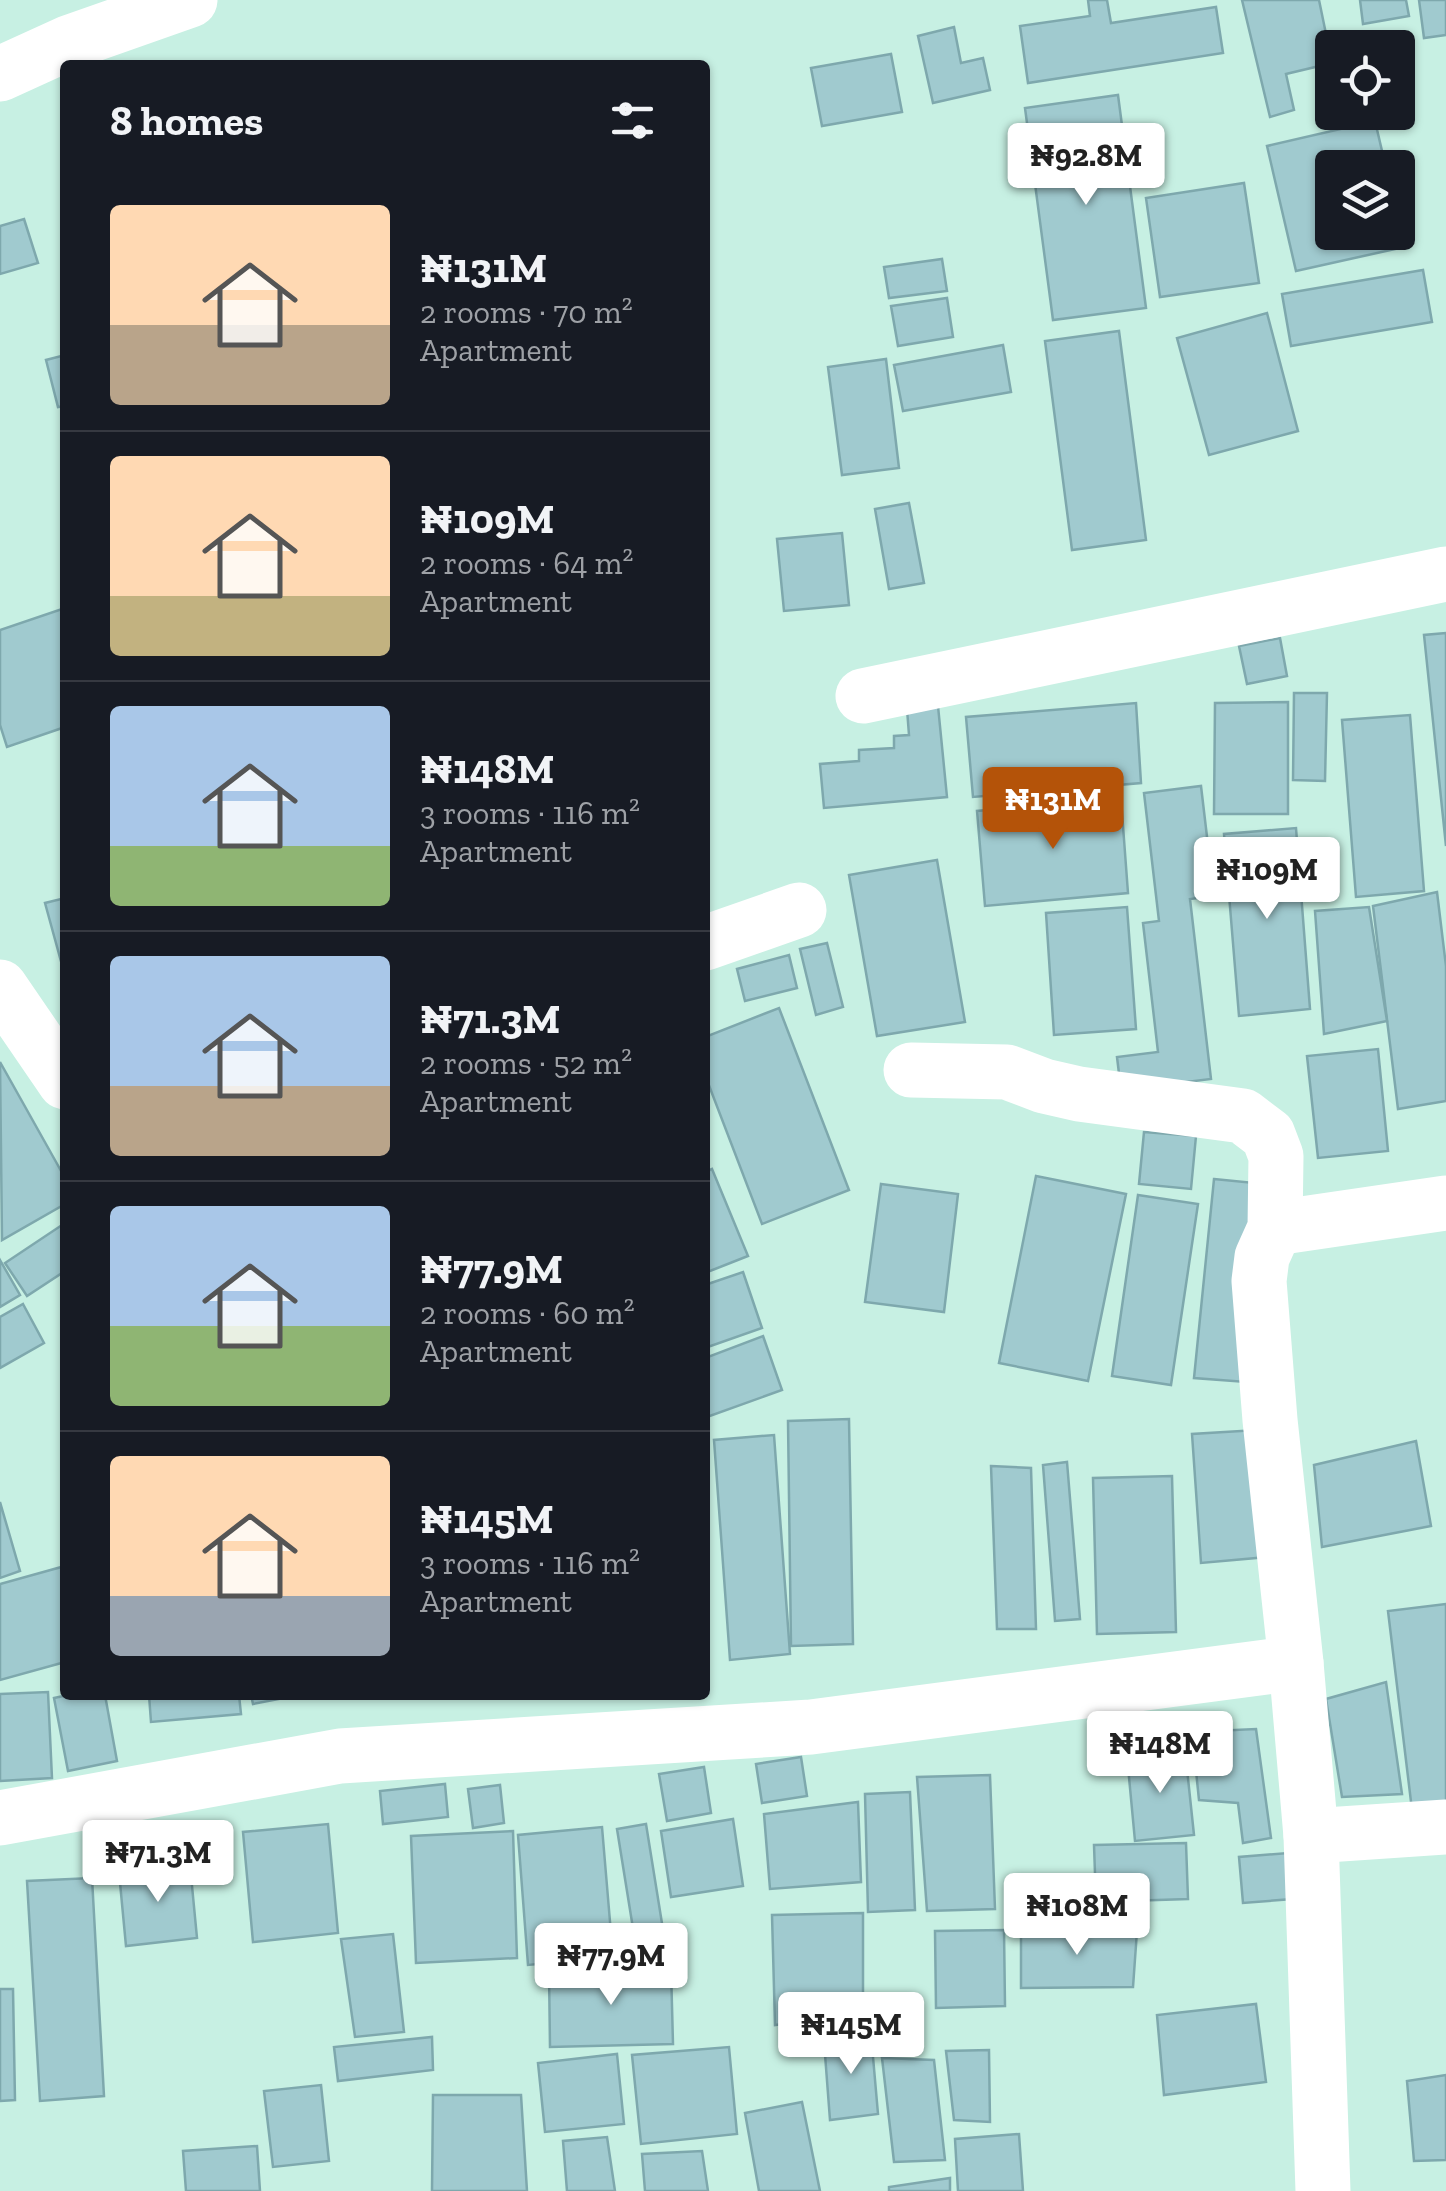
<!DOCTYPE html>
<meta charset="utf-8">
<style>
:root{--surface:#171b24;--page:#242831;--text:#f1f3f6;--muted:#9ea1a6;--line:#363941;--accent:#b45309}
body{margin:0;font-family:"Zilla Slab",serif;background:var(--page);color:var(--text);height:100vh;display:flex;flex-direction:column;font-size:38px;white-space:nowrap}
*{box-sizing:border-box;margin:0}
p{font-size:32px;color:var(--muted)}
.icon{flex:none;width:55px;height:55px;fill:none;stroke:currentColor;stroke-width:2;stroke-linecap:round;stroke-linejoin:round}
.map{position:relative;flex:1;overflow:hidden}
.sheet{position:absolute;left:60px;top:60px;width:650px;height:1640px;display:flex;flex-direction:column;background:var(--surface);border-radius:10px;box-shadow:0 2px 8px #0004}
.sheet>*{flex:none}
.controls{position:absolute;left:1315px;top:30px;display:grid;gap:20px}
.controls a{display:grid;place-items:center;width:100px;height:100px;border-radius:10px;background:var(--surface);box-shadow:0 2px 8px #0004;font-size:50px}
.price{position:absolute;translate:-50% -85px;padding:0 22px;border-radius:10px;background:#fff;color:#222;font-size:32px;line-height:65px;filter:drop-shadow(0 2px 5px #0008)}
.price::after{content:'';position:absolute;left:50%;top:60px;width:30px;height:22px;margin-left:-15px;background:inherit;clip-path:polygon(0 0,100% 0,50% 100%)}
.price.current{background:var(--accent);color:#fff}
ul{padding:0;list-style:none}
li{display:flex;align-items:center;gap:30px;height:250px;padding:0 50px}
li+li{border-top:2px solid var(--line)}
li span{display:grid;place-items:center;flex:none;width:280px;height:200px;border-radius:10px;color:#555}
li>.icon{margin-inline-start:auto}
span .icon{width:120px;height:120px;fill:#fffc;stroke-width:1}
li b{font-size:42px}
h2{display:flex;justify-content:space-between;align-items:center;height:120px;padding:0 50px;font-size:42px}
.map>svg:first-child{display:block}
.building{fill:#a0cacf;stroke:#7ea8ad;stroke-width:2.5}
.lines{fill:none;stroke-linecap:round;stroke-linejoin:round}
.minor{stroke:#fff;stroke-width:55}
</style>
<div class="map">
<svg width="1446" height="2191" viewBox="0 0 1446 2191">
<rect width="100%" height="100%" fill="#c7f0e3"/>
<g class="building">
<polygon points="1088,0 1107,0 1111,23 1216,7 1223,53 1028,83 1020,26 1090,16"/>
<polygon points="1242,0 1319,0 1332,63 1286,74 1294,110 1270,117"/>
<polygon points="1360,0 1406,0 1409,16 1363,24"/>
<polygon points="1419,0 1446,0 1446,35 1424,38"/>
<polygon points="954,27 961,63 983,58 990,90 933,103 918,36"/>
<polygon points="891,54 902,112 822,126 811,68"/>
<polygon points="1118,95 1146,308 1053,320 1025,108"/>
<polygon points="1375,121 1386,168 1332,168 1332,232 1398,232 1398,219 1404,247 1296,271 1267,146"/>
<polygon points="1244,183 1259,283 1160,297 1146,198"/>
<polygon points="24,219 38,263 0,274 0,226"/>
<polygon points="942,259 947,291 889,298 884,267"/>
<polygon points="1423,270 1432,322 1291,346 1282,294"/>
<polygon points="947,298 953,337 898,346 891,306"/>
<polygon points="1267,313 1298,431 1209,455 1177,338"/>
<polygon points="1119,331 1146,540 1072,550 1045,341"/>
<polygon points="1003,345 1011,392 903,411 894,365"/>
<polygon points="65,355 65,406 58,407 46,360"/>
<polygon points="886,359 899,468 842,475 828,367"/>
<polygon points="909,503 924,583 889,589 875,509"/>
<polygon points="842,533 849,605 784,611 777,539"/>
<polygon points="65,608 65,727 7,747 0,725 0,630"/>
<polygon points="1446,633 1446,846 1424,635"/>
<polygon points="1280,638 1287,676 1247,684 1239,646"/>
<polygon points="1294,693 1327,693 1325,781 1293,780"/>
<polygon points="1288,702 1288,814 1214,814 1215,703"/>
<polygon points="1136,703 1141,783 973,797 966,717"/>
<polygon points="938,706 947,797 824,808 820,764 859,761 859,750 894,748 894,736 909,735 907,709"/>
<polygon points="1410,715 1424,891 1356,897 1342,720"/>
<polygon points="1201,786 1214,896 1190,899 1211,1079 1121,1090 1117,1057 1158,1052 1143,923 1159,921 1144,793"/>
<polygon points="1121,799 1128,893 985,906 977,811"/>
<polygon points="1296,828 1310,1009 1239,1016 1224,834"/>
<polygon points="937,860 965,1022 877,1036 849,875"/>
<polygon points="1437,892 1446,966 1446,1101 1398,1109 1373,906"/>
<polygon points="65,898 65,976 45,903"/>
<polygon points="1127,907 1136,1029 1054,1035 1046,913"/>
<polygon points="1369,907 1387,1021 1324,1034 1315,911"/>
<polygon points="827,943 843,1007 816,1015 800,949"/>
<polygon points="789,955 797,988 745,1001 737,969"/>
<polygon points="779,1008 849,1190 762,1224 705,1075 705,1037"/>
<polygon points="1378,1049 1388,1151 1318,1158 1307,1056"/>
<polygon points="0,1062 65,1178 65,1204 2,1240"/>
<polygon points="1144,1132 1196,1136 1191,1189 1139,1184"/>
<polygon points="712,1169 748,1256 705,1273 705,1172"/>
<polygon points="1036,1176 1126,1194 1088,1381 999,1363"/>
<polygon points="1214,1179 1265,1184 1246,1382 1194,1378"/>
<polygon points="881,1184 958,1194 944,1312 865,1302"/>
<polygon points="1138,1195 1198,1204 1171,1385 1112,1376"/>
<polygon points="65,1223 65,1271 27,1296 5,1263"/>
<polygon points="0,1260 20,1295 0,1307"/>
<polygon points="743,1272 762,1328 705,1348 705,1285"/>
<polygon points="23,1304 44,1343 0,1368 0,1317"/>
<polygon points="763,1336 782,1390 707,1417 705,1358"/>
<polygon points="849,1419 853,1644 791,1646 788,1421"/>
<polygon points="1257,1430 1267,1557 1201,1563 1192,1434"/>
<polygon points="774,1435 790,1654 730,1660 714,1440"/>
<polygon points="1416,1441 1431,1526 1322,1547 1314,1465"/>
<polygon points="1067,1462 1080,1619 1055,1621 1043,1465"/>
<polygon points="991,1466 1031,1468 1036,1629 997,1629"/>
<polygon points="1172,1476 1176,1632 1097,1634 1093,1478"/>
<polygon points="0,1502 20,1571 0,1578"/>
<polygon points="65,1566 65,1662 0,1680 0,1584"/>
<polygon points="1446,1604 1446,1805 1412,1810 1388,1611"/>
<polygon points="1386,1682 1402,1794 1342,1797 1326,1699"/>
<polygon points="48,1692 52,1778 0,1781 0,1694"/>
<polygon points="68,1695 105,1695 117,1761 68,1771 54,1698"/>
<polygon points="149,1695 239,1695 241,1714 151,1722"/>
<polygon points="251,1695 299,1695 253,1704"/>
<polygon points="1256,1729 1271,1838 1243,1843 1238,1803 1199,1800 1192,1732"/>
<polygon points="1185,1750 1194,1835 1135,1841 1127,1756"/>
<polygon points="801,1757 807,1796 762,1803 756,1764"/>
<polygon points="704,1767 711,1813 667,1821 659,1774"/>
<polygon points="990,1775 995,1909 927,1911 917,1777"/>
<polygon points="445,1784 448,1817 383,1824 380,1791"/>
<polygon points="500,1785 504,1823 473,1828 468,1789"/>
<polygon points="910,1792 915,1910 868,1912 865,1794"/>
<polygon points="858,1802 861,1882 770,1889 764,1814"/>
<polygon points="733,1819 743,1886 671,1897 661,1831"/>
<polygon points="328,1824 338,1933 253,1942 243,1832"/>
<polygon points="646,1824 665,1942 636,1947 617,1829"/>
<polygon points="602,1827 613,1957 528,1965 518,1835"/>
<polygon points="513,1831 517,1958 416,1963 411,1836"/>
<polygon points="1186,1843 1188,1899 1096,1902 1094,1845"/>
<polygon points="1288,1853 1292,1899 1243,1903 1239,1857"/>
<polygon points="190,1865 197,1938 126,1946 119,1872"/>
<polygon points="92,1878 104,2096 40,2101 27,1881"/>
<polygon points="863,1913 863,2014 775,2025 772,1915"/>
<polygon points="1021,1926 1137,1931 1133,1987 1021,1988"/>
<polygon points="1004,1930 1005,2006 936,2008 935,1931"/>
<polygon points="393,1934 404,2032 355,2037 341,1939"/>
<polygon points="671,1968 673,2044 550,2047 549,1971"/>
<polygon points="0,1989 13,1989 15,2100 0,2101"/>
<polygon points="1256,2004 1266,2082 1164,2095 1157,2015"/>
<polygon points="871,2034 878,2114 830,2120 824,2041"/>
<polygon points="432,2037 433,2070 338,2081 334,2047"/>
<polygon points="729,2047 737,2134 641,2144 632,2055"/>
<polygon points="989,2050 990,2122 954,2120 946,2051"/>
<polygon points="617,2054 624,2124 545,2132 538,2063"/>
<polygon points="882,2058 934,2060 945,2160 894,2162"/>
<polygon points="1446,2075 1446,2160 1414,2161 1407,2081"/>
<polygon points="321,2085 329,2161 273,2167 264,2091"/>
<polygon points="433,2095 521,2095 527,2191 432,2191"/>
<polygon points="802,2102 820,2191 759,2191 745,2113"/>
<polygon points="1019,2134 1023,2191 958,2191 955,2139"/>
<polygon points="607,2137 615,2191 567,2191 563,2141"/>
<polygon points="257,2146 260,2191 186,2191 183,2151"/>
<polygon points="702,2151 708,2191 645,2191 642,2154"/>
<polygon points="950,2178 950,2191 889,2191 889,2187"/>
</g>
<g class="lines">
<g class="minor">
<polyline points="0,74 68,43 190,0"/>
<polyline points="863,696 1446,574"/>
<polyline points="705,943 799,910"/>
<polyline points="0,987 65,1082"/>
<polyline points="911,1070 1007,1072 1044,1086 1079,1094 1243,1116 1268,1135 1276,1156 1275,1228 1262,1257 1259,1281 1270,1420 1296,1663 1311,1836 1323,2191"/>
<polyline points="1275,1228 1446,1203"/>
<polyline points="0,1818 340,1756 811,1727 1296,1663"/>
<polyline points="1311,1836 1446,1827"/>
</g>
</g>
</svg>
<div class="controls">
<a><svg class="icon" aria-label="locate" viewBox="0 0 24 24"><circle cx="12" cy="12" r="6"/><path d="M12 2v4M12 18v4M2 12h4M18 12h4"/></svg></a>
<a><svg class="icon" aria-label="layers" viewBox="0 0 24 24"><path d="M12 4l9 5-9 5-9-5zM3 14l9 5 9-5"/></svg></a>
</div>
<b class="price" style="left:1086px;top:208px">₦92.8M</b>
<b class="price current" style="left:1053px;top:852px">₦131M</b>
<b class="price" style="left:1267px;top:922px">₦109M</b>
<b class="price" style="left:1160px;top:1796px">₦148M</b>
<b class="price" style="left:158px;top:1905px">₦71.3M</b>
<b class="price" style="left:1077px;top:1958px">₦108M</b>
<b class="price" style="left:611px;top:2008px">₦77.9M</b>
<b class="price" style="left:851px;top:2077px">₦145M</b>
<section class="sheet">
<h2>8 homes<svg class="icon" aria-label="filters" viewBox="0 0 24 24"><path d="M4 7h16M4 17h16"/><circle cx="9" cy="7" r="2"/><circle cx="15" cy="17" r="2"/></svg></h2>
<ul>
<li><span style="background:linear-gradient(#ffd9b3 60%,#b9a48a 0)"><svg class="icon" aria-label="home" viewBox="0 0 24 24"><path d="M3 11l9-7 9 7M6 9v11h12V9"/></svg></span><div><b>₦131M</b><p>2 rooms · 70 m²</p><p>Apartment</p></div></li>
<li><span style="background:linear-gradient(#ffd9b3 70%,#c2b280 0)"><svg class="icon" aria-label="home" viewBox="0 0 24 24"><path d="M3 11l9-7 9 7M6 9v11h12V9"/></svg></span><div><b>₦109M</b><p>2 rooms · 64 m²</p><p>Apartment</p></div></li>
<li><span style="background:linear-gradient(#a9c7e8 70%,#8fb573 0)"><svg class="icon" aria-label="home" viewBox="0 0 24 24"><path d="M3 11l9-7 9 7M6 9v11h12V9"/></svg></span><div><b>₦148M</b><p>3 rooms · 116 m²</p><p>Apartment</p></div></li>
<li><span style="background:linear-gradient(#a9c7e8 65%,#b9a48a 0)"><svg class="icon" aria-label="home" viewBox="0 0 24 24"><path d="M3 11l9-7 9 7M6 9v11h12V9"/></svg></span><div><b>₦71.3M</b><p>2 rooms · 52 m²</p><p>Apartment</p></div></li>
<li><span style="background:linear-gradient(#a9c7e8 60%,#8fb573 0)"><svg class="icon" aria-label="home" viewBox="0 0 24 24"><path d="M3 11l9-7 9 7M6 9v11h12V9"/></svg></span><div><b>₦77.9M</b><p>2 rooms · 60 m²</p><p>Apartment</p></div></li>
<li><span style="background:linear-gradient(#ffd9b3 70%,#9aa5b1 0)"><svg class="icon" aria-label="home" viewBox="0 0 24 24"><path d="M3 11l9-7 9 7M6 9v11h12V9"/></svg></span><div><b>₦145M</b><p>3 rooms · 116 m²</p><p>Apartment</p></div></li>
</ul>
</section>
</div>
